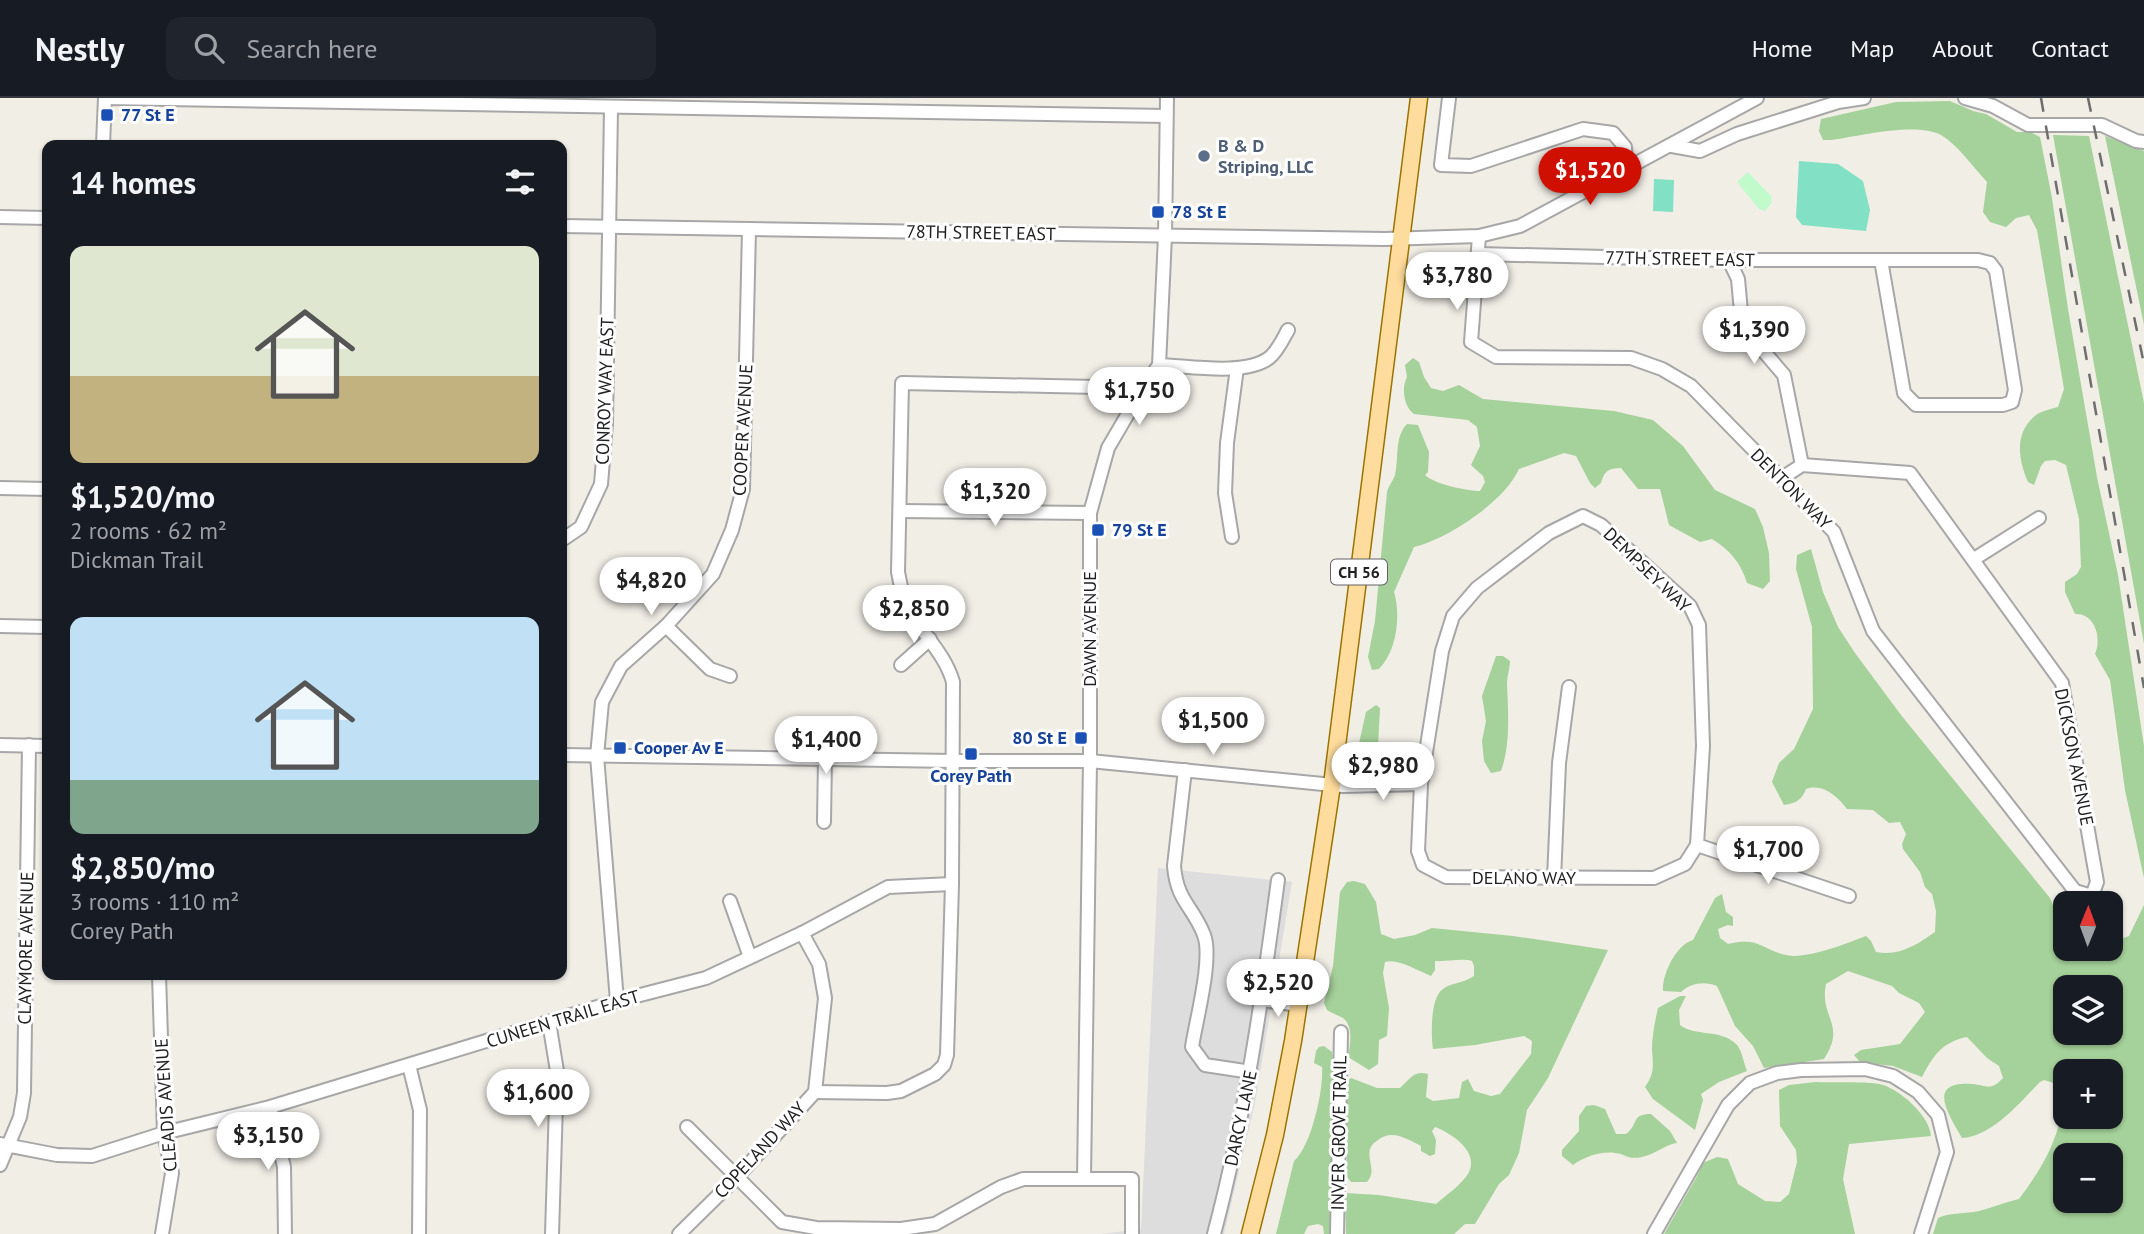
<!DOCTYPE html>
<meta charset="utf-8">
<style>
:root{--surface:#171b24;--page:#20242c;--text:#f1f3f6;--muted:#9ea1a6;--line:#363941;--accent:#cf1000}
body{margin:0;font-family:"PT Sans",sans-serif;background:var(--page);color:var(--text);height:100vh;display:flex;flex-direction:column;font-size:26px;white-space:nowrap}
*{box-sizing:border-box;margin:0}
p{font-size:23px;color:var(--muted)}
.icon{flex:none;width:38px;height:38px;fill:none;stroke:currentColor;stroke-width:2;stroke-linecap:round;stroke-linejoin:round}
.map{position:relative;flex:1;overflow:hidden}
.panel{position:absolute;left:42px;top:42px;width:525px;height:840px;display:flex;flex-direction:column;background:var(--surface);border-radius:14px;box-shadow:0 2px 5px #0004}
.panel>*{flex:none}
.needle{width:46px;rotate:1deg}
.buttons{position:absolute;left:2053px;top:793px;display:grid;gap:14px}
.buttons a{display:grid;place-items:center;width:70px;height:70px;border-radius:14px;background:var(--surface);box-shadow:0 2px 5px #0004;font-size:35px}
.price{position:absolute;translate:-50% -60px;padding:0 16px;border-radius:24px;background:#fff;color:#222;font-size:23px;line-height:46px;filter:drop-shadow(0 2px 4px #0008)}
.price::after{content:'';position:absolute;left:50%;top:42px;width:21px;height:16px;margin-left:-10px;background:inherit;clip-path:polygon(0 0,100% 0,50% 100%)}
.price.selected{background:var(--accent);color:#fff}
ul{padding:0;list-style:none}
li{display:grid;align-content:center;gap:14px;height:371px;padding:0 28px}
li span{display:grid;place-items:center;height:217px;border-radius:14px;color:#555}
li>.icon{margin-inline-start:auto}
span .icon{width:126px;height:126px;fill:#fffc;stroke-width:1}
li b{font-size:30px}
h2{display:flex;justify-content:space-between;align-items:center;height:84px;padding:0 28px;font-size:30px}
header{display:flex;align-items:center;gap:42px;box-sizing:border-box;height:98px;padding:0 35px;background:var(--surface);border-bottom:2px solid var(--line)}
header strong{font-size:33px}
nav{display:flex;gap:38px;margin-inline-start:auto;font-size:24px}
.search{width:490px;height:63px;background:var(--page);display:flex;align-items:center;gap:18px;box-sizing:border-box;padding:0 24px;border-radius:14px;color:var(--muted);font-size:26px}
.map>svg:first-child{display:block}
.residential{fill:#dedddd}
.forest{fill:#a5d19a;fill-rule:evenodd}
.park{fill:#c2fbcb}
.pitch{fill:#82e1c4}
.lines{fill:none;stroke-linecap:round;stroke-linejoin:round}
.minor-casing{stroke:#a7a7a7;stroke-width:16}
.major-casing{stroke:#9b7400;stroke-width:19}
.minor{stroke:#fff;stroke-width:12}
.major{stroke:#fedc9d;stroke-width:16}
.rail{stroke:#6e6e6e;stroke-width:2.5;stroke-dasharray:14 14;stroke-linecap:butt}
.transit-dot{fill:#1a4fb4;stroke:#fff;stroke-width:2.5}
.service-dot{fill:#5c6f8a;stroke:#fff;stroke-width:2.5}
.labels{text-anchor:middle;stroke-width:6;stroke-linejoin:round;paint-order:stroke}
.shield{fill:#fff;stroke:#636363;stroke-width:2}
.shield-label{font-size:16px;font-weight:bold;fill:#202020}
.transit-label{font-size:18px;font-weight:bold;fill:#164399;stroke:#fff;text-anchor:start}
.service-label{font-size:18px;font-weight:bold;fill:#4e5e75;stroke:#fff;text-anchor:start}
.street-label{font-size:18px;fill:#202020;stroke:#fff}
</style>
<header>
<strong>Nestly</strong>
<div class="search"><svg class="icon" aria-label="search" viewBox="0 0 24 24"><circle cx="10" cy="10" r="6"/><path d="M15 15l6 6"/></svg>Search here</div>
<nav><a>Home</a><a>Map</a><a>About</a><a>Contact</a></nav>
</header>
<div class="map">
<svg width="2144" height="1136" viewBox="0 0 2144 1136">
<rect width="100%" height="100%" fill="#f1eee6"/>
<polygon class="residential" points="1158,770 1292,784 1255,1005 1224,1136 1101,1136 1141,1131"/>
<g class="forest">
<path d="M1950,3L1973,13L1986,16L2017,34H2030L2040,39L2052,100L2068,211L2097,379L2118,477L2144,648V780L2125,692L2110,582L2095,556C2102,540 2095,515 2075,516L2065,494V484L2077,476L2081,469L2079,421L2066,367L2055,362L2045,363L2041,368L2034,387L2028,384C2018,361 2014,334 2036,317C2042,313 2051,311 2058,309L2064,291L2037,132L2029,117L2016,120L2006,129L1990,124L1983,114L1987,84C1973,69 1958,47 1941,37C1916,24 1860,38 1832,42H1823L1819,33L1821,21L1896,4Z"/>
<polygon points="2053,37 2089,38 2144,305 2144,546"/>
<polygon points="2105,38 2144,53 2144,227"/>
<path d="M1413,260L1419,264L1424,279L1431,290L1443,293L1459,287L1483,301L1614,313L1653,322L1683,348L1715,392L1755,411L1763,429L1769,455L1770,483L1763,491L1747,485C1741,465 1730,452 1712,441L1700,444L1669,427L1660,391H1638L1621,370C1609,370 1604,373 1601,385L1595,390L1590,385L1576,358L1564,355L1519,371C1505,403 1448,441 1414,449L1394,494C1401,517 1397,553 1379,571L1372,572L1368,559L1375,523L1387,394C1389,387 1393,383 1395,377C1399,362 1394,339 1407,326L1418,327L1429,354L1428,374L1425,377C1434,386 1467,393 1480,393L1485,384L1483,378L1471,367L1480,348L1477,329L1468,322L1414,316C1404,309 1401,290 1407,279L1405,267Z"/>
<path d="M1811,451L1823,494L1838,529L1855,555L1901,617L2050,800L2058,820L2055,846L2064,856L2081,853L2085,860L2092,862L2105,851L2110,850L2113,844L2129,838L2144,807V1136H1933L1938,1120C1952,1114 1965,1116 1979,1113C1992,1110 2005,1104 2019,1101C2045,1066 2055,1047 2065,1004V1018H2110V973H2065V1001L2060,987L2044,982L2040,984C2020,1004 1993,1038 1962,1040C1949,1017 1925,983 1972,986C1987,987 1990,994 2003,980L1999,968L1987,960L1967,939C1942,944 1933,958 1922,979L1893,968L1860,964L1854,957L1861,952L1900,946L1925,914L1919,905L1899,895L1892,888L1848,873L1826,886C1819,920 1847,926 1824,961L1764,970L1753,948L1735,928L1717,888C1705,883 1690,885 1681,894L1663,893C1662,876 1676,847 1693,842L1715,800L1722,796L1726,814L1733,819V828L1728,827L1718,831L1720,840L1728,846C1760,839 1760,851 1786,857C1805,862 1848,845 1866,838L1871,843L1876,854C1899,859 1918,846 1935,834L1936,813L1932,796L1925,789L1920,774L1903,751L1902,746L1906,736L1900,724L1889,725L1873,712L1847,711C1837,698 1823,685 1806,691C1801,703 1796,705 1784,707L1772,684L1779,665L1794,651L1813,611L1812,529L1796,471L1797,457ZM2065,889H2110V934H2065ZM2065,1057H2110V1102H2065Z"/>
<path d="M1496,558H1503L1510,563C1510,570 1507,577 1507,585C1508,614 1511,645 1501,673L1491,675L1484,663L1482,643L1486,623L1482,598Z"/>
<polygon points="1376,607 1380,610 1378,648 1383,660 1381,665 1369,666 1361,661 1358,650 1366,614"/>
<path d="M1354,783L1365,786L1376,804L1381,836L1394,841L1415,837L1432,830L1513,838L1608,852L1548,980L1527,1012L1519,1055L1509,1077L1499,1086L1475,1126H1465L1454,1136H1346L1345,1095L1379,1097L1436,1106C1446,1097 1463,1086 1469,1074C1479,1053 1451,1035 1435,1029L1432,1033L1436,1042L1435,1056L1430,1058L1421,1053V1048C1407,1041 1392,1031 1378,1042C1374,1045 1372,1046 1370,1051C1367,1064 1377,1073 1367,1084H1351L1347,1079V983L1351,980L1377,990H1400C1410,981 1414,972 1428,976L1426,999L1433,1003L1459,1000L1462,984L1468,981L1474,993L1491,998L1500,996L1531,956L1532,943L1524,938L1475,947L1433,951C1431,938 1430,899 1443,891C1452,884 1462,886 1474,878V868L1472,863C1460,860 1447,864 1435,863V872L1431,878C1418,873 1398,860 1385,864L1383,875L1389,910L1387,938L1379,942L1378,966L1369,972L1348,959C1350,948 1354,928 1343,920C1338,917 1331,915 1327,912L1324,905L1333,868L1340,794L1347,784Z"/>
<path d="M1680,898H1686L1679,912L1680,927C1694,939 1721,930 1737,947C1742,953 1744,966 1747,973L1719,984L1701,996L1703,1002L1695,1032L1653,1001L1645,989C1655,975 1653,967 1652,951C1652,938 1655,923 1658,910Z"/>
<path d="M1324,948L1332,954L1334,977L1330,1136H1324L1323,1128L1318,1126L1308,1128L1304,1136H1276L1294,1063C1311,1049 1324,991 1322,969L1314,965L1316,953L1319,949Z"/>
<path d="M1816,984C1830,985 1872,983 1883,987C1902,993 1930,1019 1931,1038L1849,1046L1843,1081L1855,1136H1664L1696,1080L1703,1065L1717,1059L1728,1061L1738,1086L1765,1103L1780,1104L1789,1096L1797,1064L1796,1052L1780,1028L1779,992L1789,987Z"/>
<path d="M1594,1007L1605,1011L1616,1036H1626C1639,1026 1631,1016 1651,1016L1670,1033L1677,1045C1666,1046 1656,1056 1642,1059C1626,1062 1627,1056 1615,1055C1601,1053 1584,1059 1573,1067L1562,1058V1052L1579,1033V1018L1586,1008Z"/>
</g>
<polygon class="park" points="1748,74 1772,99 1771,106 1765,113 1759,111 1737,84"/>
<g class="pitch">
<polygon points="1799,63 1838,66 1863,83 1870,112 1866,133 1802,127 1796,119"/>
<polygon points="1654,81 1674,82 1673,114 1653,113"/>
</g>
<g class="lines">
<defs>
<g id="minor">
<polyline points="105,0 1166,18"/>
<polyline points="1449,0 1441,67 1471,68 1583,31 1613,35 1625,49 1626,71"/>
<polyline points="1965,0 1993,8 2028,27 2102,27 2136,43 2144,44"/>
<polyline points="103,47 105,0"/>
<polyline points="1672,48 1700,53 1737,36 1838,4 1864,0"/>
<polyline points="0,119 47,120"/>
<polyline points="562,128 1385,141 1479,138 1520,128 1757,0"/>
<polyline points="1479,138 1471,244 1496,259 1631,260 1662,271 1691,288 1834,434 1873,533 2075,793 2092,798 2097,784 2062,585 1910,375 1802,367 1782,380"/>
<polyline points="1478,156 1729,162 1881,162"/>
<polyline points="1729,162 1738,181 1742,225 1748,235 1784,277 1802,367"/>
<polygon points="1881,162 1978,162 1990,165 1996,173 2015,292 2012,304 2003,307 1916,307 1904,295"/>
<path d="M1159,267C1190,268 1244,278 1269,260C1277,254 1283,241 1288,232"/>
<polyline points="0,390 47,391"/>
<polyline points="900,413 1090,415"/>
<polygon points="1583,418 1601,427 1690,508 1699,527 1703,648 1697,747 1685,766 1654,780 1446,779 1423,767 1418,753 1421,686 1442,553 1453,518 1477,490 1549,435"/>
<polyline points="1232,439 1225,395 1227,345 1237,270"/>
<polyline points="562,442 581,429 601,386 606,326 611,10"/>
<polyline points="1974,461 2039,420"/>
<polyline points="0,528 47,529"/>
<polyline points="666,528 710,571 730,578"/>
<polyline points="901,567 930,541"/>
<polyline points="0,647 47,648"/>
<polyline points="562,657 953,663 1090,663 1343,688 1421,686"/>
<path d="M1185,672L1174,768C1177,804 1193,808 1204,837C1213,861 1196,922 1192,949L1205,967L1251,974"/>
<polyline points="824,724 825,661"/>
<polyline points="1697,747 1849,798"/>
<polyline points="1554,781 1559,665 1569,589"/>
<polyline points="730,803 750,859"/>
<polyline points="159,877 164,1035 172,1075 162,1136"/>
<polyline points="1262,902 1299,907"/>
<polyline points="617,903 597,658 602,604 621,568 666,528 713,476 732,432 743,391 749,132"/>
<polyline points="549,924 557,973 552,1136"/>
<polyline points="409,967 420,1012 419,1136"/>
<path d="M815,994L887,995L901,993L935,976L944,967L947,957L952,786L953,584C945,556 924,538 909,512C902,500 901,488 898,474L902,285L1143,290"/>
<polyline points="270,1009 284,1069 285,1136"/>
<polyline points="687,1029 782,1124 816,1130 901,1131 935,1126 1001,1089 1023,1081 1132,1081 1132,1136"/>
<polyline points="0,1046 57,1057 92,1058 164,1035 270,1009 617,903 706,880 802,835 888,789 952,786"/>
<polyline points="0,1067 20,1019 24,995 29,647"/>
<polyline points="1084,1080 1090,663 1090,415 1108,350 1143,290 1159,267 1165,138 1167,0"/>
<polyline points="679,1136 736,1080 815,994 825,900 819,866 802,835"/>
<path d="M1214,1136C1245,1019 1262,902 1278,782"/>
<polyline points="1337,1136 1341,934"/>
<polyline points="1654,1136 1728,1007 1750,985 1777,975 1801,972 1865,971 1893,978 1918,994 1938,1017 1947,1054 1921,1136"/>
</g>
<polyline id="major" points="1250,1136 1275,1037 1293,943 1332,687 1419,0"/>
</defs>
<use href="#minor" class="minor-casing"/>
<use href="#major" class="major-casing"/>
<use href="#minor" class="minor"/>
<use href="#major" class="major"/>
<g class="rail">
<polyline points="2041,0 2144,590"/>
<polyline points="2088,0 2144,266"/>
</g>
</g>
<g class="transit-dot">
<rect x="100" y="10" width="14" height="14" rx="3.5"/>
<rect x="1151" y="107" width="14" height="14" rx="3.5"/>
<rect x="1091" y="425" width="14" height="14" rx="3.5"/>
<rect x="1074" y="633" width="14" height="14" rx="3.5"/>
<rect x="613" y="643" width="14" height="14" rx="3.5"/>
<rect x="964" y="649" width="14" height="14" rx="3.5"/>
</g>
<circle class="service-dot" cx="1204" cy="58" r="7"/>
<g class="labels">
<rect class="shield" x="1331" y="461.5" width="56" height="25" rx="5"/>
<g class="shield-label">
<text x="1359" y="480">CH 56</text>
</g>
<g class="transit-label">
<text x="121" y="23">77 St E</text>
<text x="1172" y="120">78 St E</text>
<text x="1112" y="438">79 St E</text>
<text x="1067" y="646" text-anchor="end">80 St E</text>
<text x="634" y="656">Cooper Av E</text>
<text x="971" y="684" text-anchor="middle">Corey Path</text>
</g>
<g class="service-label">
<text x="1218" y="54">B &amp; D<tspan x="1218" dy="21">Striping, LLC</tspan></text>
</g>
<g class="street-label">
<text transform="translate(981 135) rotate(1)" y="6">78TH STREET EAST</text>
<text transform="translate(1680 161) rotate(1)" y="6">77TH STREET EAST</text>
<text transform="translate(605 293) rotate(-88)" y="6">CONROY WAY EAST</text>
<text transform="translate(743 332) rotate(-87)" y="6">COOPER AVENUE</text>
<text transform="translate(1791 391) rotate(45)" y="6">DENTON WAY</text>
<text transform="translate(1647 472) rotate(44)" y="6">DEMPSEY WAY</text>
<text transform="translate(1090 531) rotate(-90)" y="6">DAWN AVENUE</text>
<text transform="translate(2074 659) rotate(79)" y="6">DICKSON AVENUE</text>
<text x="1524" y="786">DELANO WAY</text>
<text transform="translate(26 850) rotate(-89)" y="6">CLAYMORE AVENUE</text>
<text transform="translate(563 921) rotate(-17)" y="6">CUNEEN TRAIL EAST</text>
<text transform="translate(166 1007) rotate(-94)" y="6">CLEADIS AVENUE</text>
<text transform="translate(1241 1020) rotate(-78)" y="6">DARCY LANE</text>
<text transform="translate(1339 1035) rotate(-89)" y="6">INVER GROVE TRAIL</text>
<text transform="translate(760 1052) rotate(-47)" y="6">COPELAND WAY</text>
</g>
</g>
</svg>
<div class="buttons">
<a><svg class="needle" viewBox="-14 -14 28 28"><path d="M0-13l5 13h-10z" fill="#e53935"/><path d="M0 13l5-13h-10z" fill="#9ea1a6"/></svg></a>
<a><svg class="icon" aria-label="layers" viewBox="0 0 24 24"><path d="M12 4l9 5-9 5-9-5zM3 14l9 5 9-5"/></svg></a>
<a>+</a>
<a>−</a>
</div>
<b class="price selected" style="left:1590px;top:109px">$1,520</b>
<b class="price" style="left:1457px;top:214px">$3,780</b>
<b class="price" style="left:1754px;top:268px">$1,390</b>
<b class="price" style="left:1139px;top:329px">$1,750</b>
<b class="price" style="left:995px;top:430px">$1,320</b>
<b class="price" style="left:651px;top:519px">$4,820</b>
<b class="price" style="left:914px;top:547px">$2,850</b>
<b class="price" style="left:1213px;top:659px">$1,500</b>
<b class="price" style="left:826px;top:678px">$1,400</b>
<b class="price" style="left:1383px;top:704px">$2,980</b>
<b class="price" style="left:1768px;top:788px">$1,700</b>
<b class="price" style="left:1278px;top:921px">$2,520</b>
<b class="price" style="left:538px;top:1031px">$1,600</b>
<b class="price" style="left:268px;top:1074px">$3,150</b>
<section class="panel">
<h2>14 homes<svg class="icon" aria-label="filters" viewBox="0 0 24 24"><path d="M4 7h16M4 17h16"/><circle cx="9" cy="7" r="2"/><circle cx="15" cy="17" r="2"/></svg></h2>
<ul>
<li><span style="background:linear-gradient(#dfe7d0 60%,#c2b280 0)"><svg class="icon" aria-label="home" viewBox="0 0 24 24"><path d="M3 11l9-7 9 7M6 9v11h12V9"/></svg></span><div><b>$1,520/mo</b><p>2 rooms · 62 m²</p><p>Dickman Trail</p></div></li>
<li><span style="background:linear-gradient(#bfe0f5 75%,#7fa58c 0)"><svg class="icon" aria-label="home" viewBox="0 0 24 24"><path d="M3 11l9-7 9 7M6 9v11h12V9"/></svg></span><div><b>$2,850/mo</b><p>3 rooms · 110 m²</p><p>Corey Path</p></div></li>
</ul>
</section>
</div>
